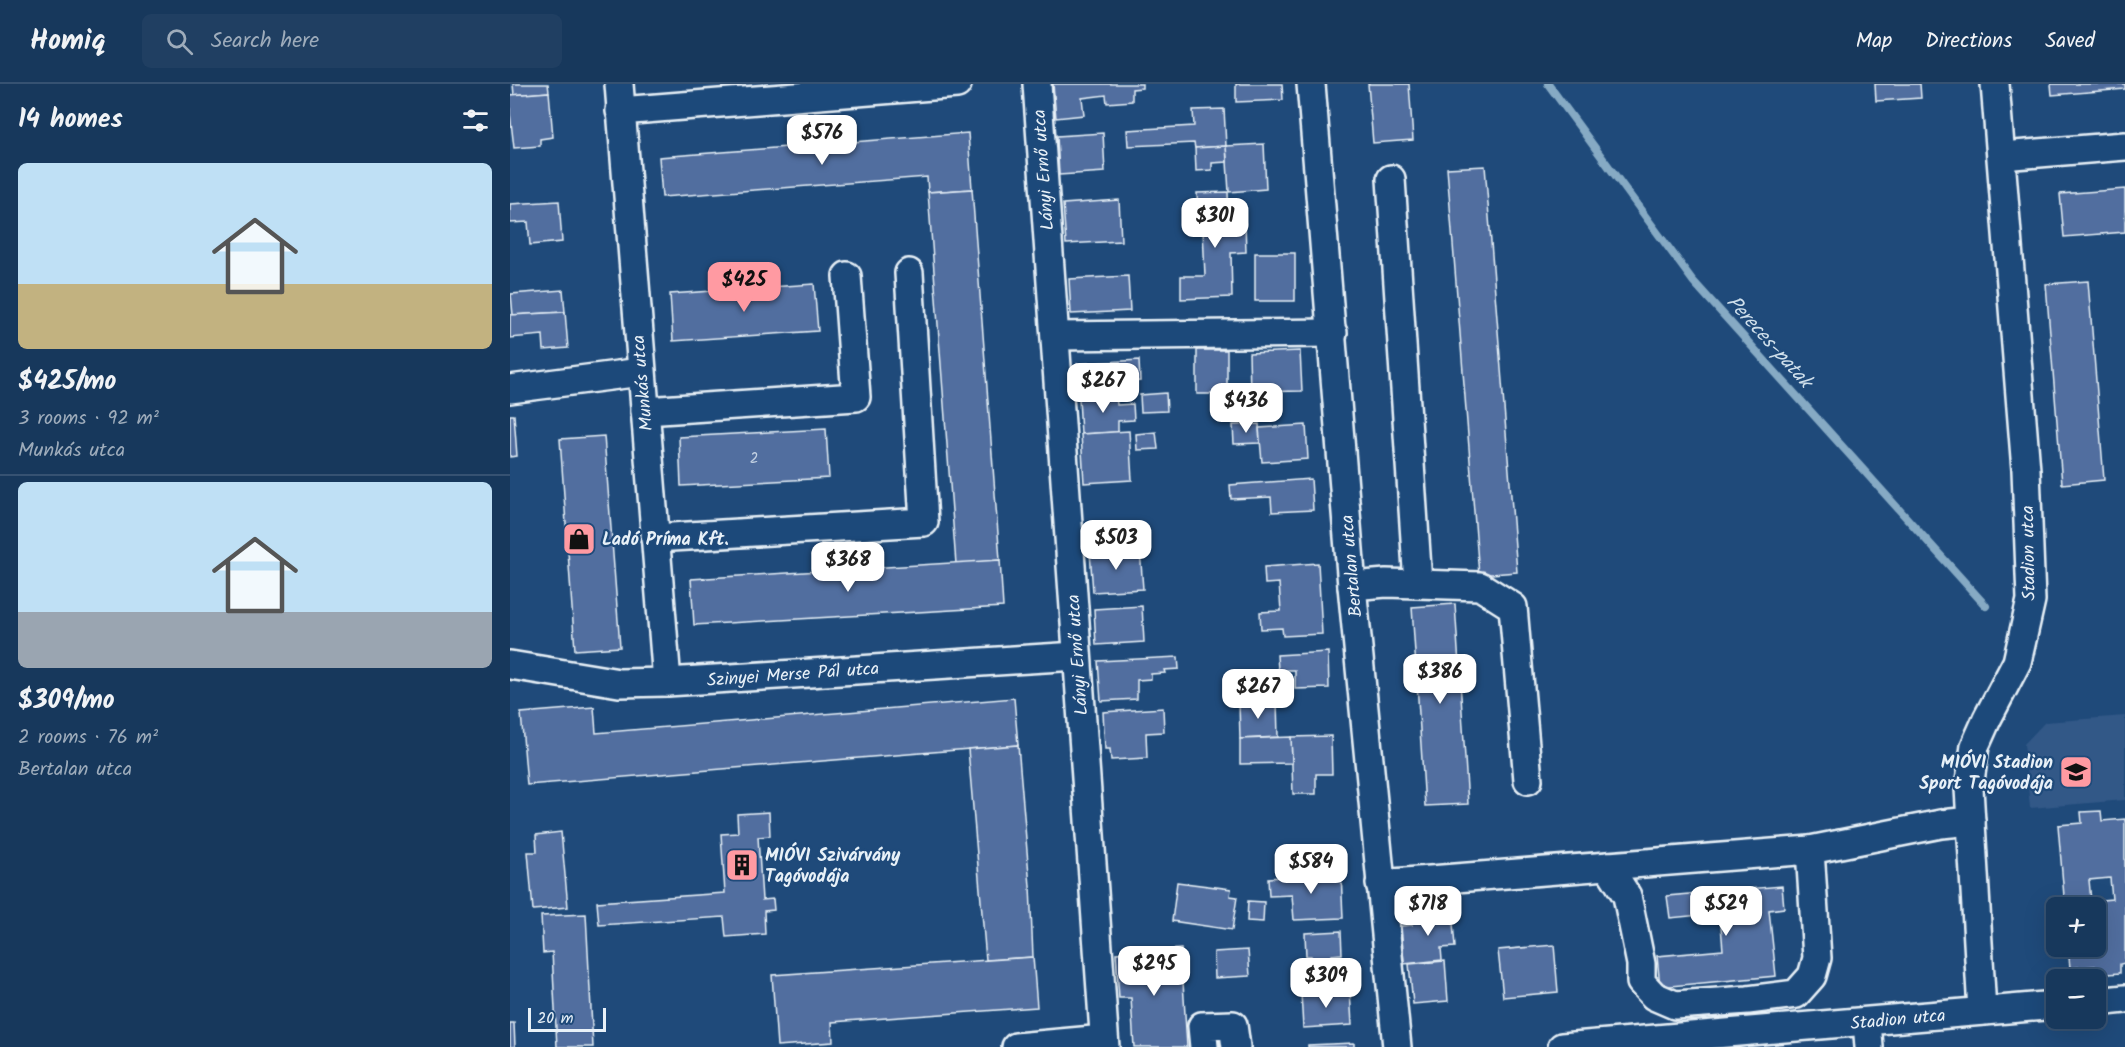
<!DOCTYPE html>
<meta charset="utf-8">
<style>
:root{--surface:#17385c;--page:#203f62;--text:#f1f3f6;--muted:#9eacbb;--line:#365272;--accent:#ff9aa2}
body{margin:0;font-family:Kalam,sans-serif;background:var(--page);color:var(--text);height:100vh;display:flex;flex-direction:column;font-size:22px;white-space:nowrap}
*{box-sizing:border-box;margin:0}
p{font-size:20px;color:var(--muted)}
.icon{flex:none;width:33px;height:33px;fill:none;stroke:currentColor;stroke-width:2;stroke-linecap:round;stroke-linejoin:round}
.map{position:relative;flex:1;overflow:hidden}
.sheet{display:flex;flex-direction:column;background:var(--surface);width:510px}
.sheet>*{flex:none}
.tools{position:absolute;left:1536px;top:813px;display:grid;gap:12px}
.tools a{display:grid;place-items:center;width:60px;height:60px;border-radius:9px;background:var(--surface);box-shadow:0 6px 24px #0002,0 0 0 2px var(--line);font-size:30px}
.scale{position:absolute;left:18px;bottom:15px;width:78px;box-sizing:border-box;padding-left:6px;border:3px solid #e8f1f8;border-top:0;font-size:16px;line-height:21px;white-space:nowrap;color:#e8f1f8;-webkit-text-stroke:4px #1f4a7a;paint-order:stroke}
.price{position:absolute;translate:-50% -51px;padding:0 14px;border-radius:12px;background:#fff;color:#222;font-size:20px;line-height:39px;filter:drop-shadow(0 2px 3px #0008)}
.price::after{content:'';position:absolute;left:50%;top:36px;width:18px;height:14px;margin-left:-9px;background:inherit;clip-path:polygon(0 0,100% 0,50% 100%)}
.price.on{background:var(--accent);color:#111}
ul{padding:0;list-style:none}
li{display:grid;align-content:center;gap:12px;height:318px;padding:0 18px}
li+li{border-top:2px solid var(--line)}
li span{display:grid;place-items:center;height:186px;border-radius:9px;color:#555}
li>.icon{margin-inline-start:auto}
span .icon{width:108px;height:108px;fill:#fffc;stroke-width:1}
li b{font-size:26px}
h2{display:flex;justify-content:space-between;align-items:center;height:72px;padding:0 18px;font-size:26px}
header{display:flex;align-items:center;gap:36px;box-sizing:border-box;height:84px;padding:0 30px;background:var(--surface);border-bottom:2px solid var(--line)}
header strong{font-size:28px}
nav{display:flex;gap:33px;margin-inline-start:auto;font-size:21px}
.search{width:420px;height:54px;background:var(--page);display:flex;align-items:center;gap:15px;box-sizing:border-box;padding:0 21px;border-radius:9px;color:var(--muted);font-size:22px}
main{display:flex;flex:1;min-height:0}
.map>svg:first-child{display:block}
.built{fill:#325887}
.lines{fill:none;stroke-linecap:round;stroke-linejoin:round}
.stream{stroke:#86aac4;stroke-width:8}
.building{fill:#516e9f;stroke:#e8f1f8;stroke-width:1.5;fill-rule:evenodd}
.minor-casing{stroke:#e8f1f8;stroke-width:32}
.minor{stroke:#1f4a7a;stroke-width:27}
.labels{text-anchor:middle;stroke-width:4.5;stroke-linejoin:round;paint-order:stroke}
.number-label{font-size:15px;fill:#c2d0e2}
.street-label{font-size:18px;fill:#e8f1f8;stroke:#1f4a7a}
.poi-label{font-size:18px;font-weight:bold;fill:#e8f1f8;stroke:#1f4a7a;text-anchor:start}
.water-label{font-size:20px;font-style:italic;fill:#cfdfeb;stroke:#1f4a7a}
</style>
<header>
<strong>Homiq</strong>
<div class="search"><svg class="icon" aria-label="search" viewBox="0 0 24 24"><circle cx="10" cy="10" r="6"/><path d="M15 15l6 6"/></svg>Search here</div>
<nav><a>Map</a><a>Directions</a><a>Saved</a></nav>
</header>
<main>
<section class="sheet">
<h2>14 homes<svg class="icon" aria-label="filters" viewBox="0 0 24 24"><path d="M4 7h16M4 17h16"/><circle cx="9" cy="7" r="2"/><circle cx="15" cy="17" r="2"/></svg></h2>
<ul>
<li><span style="background:linear-gradient(#bfe0f5 65%,#c2b280 0)"><svg class="icon" aria-label="home" viewBox="0 0 24 24"><path d="M3 11l9-7 9 7M6 9v11h12V9"/></svg></span><div><b>$425/mo</b><p>3 rooms · 92 m²</p><p>Munkás utca</p></div></li>
<li><span style="background:linear-gradient(#bfe0f5 70%,#9aa5b1 0)"><svg class="icon" aria-label="home" viewBox="0 0 24 24"><path d="M3 11l9-7 9 7M6 9v11h12V9"/></svg></span><div><b>$309/mo</b><p>2 rooms · 76 m²</p><p>Bertalan utca</p></div></li>
</ul>
</section>
<div class="map">
<svg width="1615" height="963" viewBox="0 0 1615 963">
<rect width="100%" height="100%" fill="#1f4a7a"/>
<filter id="ink" filterUnits="userSpaceOnUse"><feTurbulence type="fractalNoise" baseFrequency=".0167" numOctaves="2"/><feDisplacementMap in="SourceGraphic" scale="12" xChannelSelector="R" yChannelSelector="G"/><feConvolveMatrix kernelMatrix="1 2 1 2 8 2 1 2 1" color-interpolation-filters="sRGB"/></filter>
<g filter="url(#ink)">
<polygon class="built" points="1615,632 1615,716 1520,724 1514,660 1535,638"/>
<g class="lines">
<polyline class="stream" points="1038,0 1183,197 1476,522"/>
</g>
<g class="building">
<polygon points="3,0 38,0 39,8 4,11"/>
<polygon points="543,0 632,0 632,4 622,5 622,17 597,19 596,11 572,14 574,31 546,34"/>
<polygon points="726,0 772,0 773,16 726,18"/>
<polygon points="858,0 899,0 903,56 863,59"/>
<polygon points="1365,0 1410,0 1411,14 1366,17"/>
<polygon points="1541,0 1615,0 1615,5 1542,11"/>
<polygon points="39,8 43,53 30,55 30,62 4,64 0,29 0,11"/>
<polygon points="714,25 716,62 685,64 684,59 618,62 617,46 684,42 683,26"/>
<polygon points="458,49 462,105 418,108 417,93 152,113 149,73"/>
<polygon points="593,49 595,88 549,91 547,52"/>
<polygon points="754,60 756,105 719,108 716,62"/>
<polygon points="716,62 717,78 702,79 702,86 686,87 685,64"/>
<polygon points="975,82 1007,488 969,491 937,84"/>
<polygon points="462,105 490,476 446,480 418,108"/>
<polygon points="1615,105 1615,148 1554,153 1550,110"/>
<polygon points="718,108 719,139 735,139 736,168 721,169 722,213 671,215 671,192 695,192 693,146 689,146 687,109"/>
<polygon points="609,116 611,157 556,160 553,120"/>
<polygon points="49,117 52,158 20,161 18,138 0,139 0,120"/>
<rect x="745" y="169" width="40" height="48"/>
<polygon points="618,192 620,227 561,230 559,195"/>
<polygon points="1578,197 1594,396 1552,400 1536,200"/>
<polygon points="304,200 308,247 163,257 160,210"/>
<polygon points="53,206 55,228 3,231 1,210"/>
<polygon points="55,228 58,264 34,266 33,251 0,254 0,231"/>
<rect x="687" y="266" width="30" height="44"/>
<polygon points="790,267 792,307 740,308 739,269"/>
<polygon points="629,276 630,297 606,299 607,311 569,314 567,280"/>
<polygon points="656,309 657,327 631,328 630,311"/>
<polygon points="606,311 607,321 623,320 624,336 608,337 608,348 571,350 569,314"/>
<polygon points="0,331 4,331 7,372 0,373"/>
<polygon points="749,340 750,359 724,360 723,341"/>
<polygon points="796,341 798,375 752,378 749,344"/>
<polygon points="316,345 319,394 171,402 169,353"/>
<polygon points="619,347 622,396 574,399 571,350"/>
<polygon points="646,348 648,365 627,366 626,350"/>
<polygon points="94,352 110,563 65,566 50,355"/>
<polygon points="801,395 803,426 762,428 761,413 721,415 720,401"/>
<polygon points="630,466 633,505 583,508 580,468"/>
<polygon points="490,476 493,523 184,541 181,495"/>
<polygon points="808,479 812,550 773,552 772,544 751,545 750,528 771,527 769,499 755,500 754,483"/>
<polygon points="945,520 958,720 915,722 902,523"/>
<polygon points="632,522 634,558 586,561 584,525"/>
<polygon points="818,568 819,604 785,605 785,586 768,586 767,571"/>
<polygon points="668,573 669,585 654,586 655,589 641,590 641,595 627,596 627,615 591,617 588,577"/>
<polygon points="504,614 508,661 17,701 11,629 84,623 86,649"/>
<polygon points="767,617 768,653 730,655 729,618"/>
<polygon points="653,624 654,648 636,649 637,674 601,676 600,665 595,665 593,628"/>
<polygon points="821,652 822,690 806,690 806,710 783,710 781,653"/>
<polygon points="781,653 782,679 730,680 730,655"/>
<polygon points="508,661 520,802 523,873 476,876 458,665"/>
<path d="M1591,727L1592,737L1615,735V879L1610,880V889L1586,891L1585,882L1560,884L1558,862H1586V824H1555L1548,741L1572,739L1571,728ZM1600,794L1602,815L1581,817L1579,796Z"/>
<polygon points="259,728 260,752 248,753 252,816 263,815 264,826 254,827 255,850 216,853 214,833 89,841 87,818 215,809 211,750 228,749 227,730"/>
<polygon points="51,748 58,823 23,826 18,768 27,768 26,751"/>
<polygon points="831,789 833,834 784,836 782,811 759,812 758,794"/>
<polygon points="667,798 721,805 720,812 727,813 722,846 662,837"/>
<polygon points="933,798 936,825 905,828 903,801"/>
<polygon points="1272,802 1274,824 1259,826 1266,892 1150,903 1147,872 1213,866 1210,829 1160,834 1157,812"/>
<polygon points="738,817 754,818 753,838 737,837"/>
<polygon points="942,827 945,863 931,864 932,876 894,880 891,842 902,841 901,831"/>
<polygon points="76,830 83,963 47,963 42,868 33,869 31,832"/>
<polygon points="831,847 832,870 822,871 823,886 802,887 801,872 796,872 795,849"/>
<polygon points="1044,861 1048,908 993,913 988,866"/>
<polygon points="671,865 677,963 624,963 621,914 609,914 606,869"/>
<polygon points="738,866 740,892 705,894 704,868"/>
<polygon points="523,873 527,923 322,938 323,958 267,962 262,891"/>
<polygon points="935,877 938,917 903,920 899,880"/>
<polygon points="840,906 842,941 793,944 791,909"/>
<polygon points="0,939 4,939 5,963 0,963"/>
<polygon points="844,959 844,963 798,963 798,961"/>
</g>
<g class="lines">
<defs>
<g id="minor">
<polyline points="109,0 157,598"/>
<polyline points="527,0 595,963"/>
<polyline points="801,0 842,502 887,963"/>
<polyline points="110,27 447,0"/>
<polyline points="1492,72 1615,62"/>
<polyline points="881,95 908,500"/>
<polyline points="545,252 823,249"/>
<polyline points="0,305 131,288"/>
<polyline points="135,327 346,313 337,192"/>
<polyline points="145,454 414,438 399,189"/>
<polyline points="842,502 876,499 970,502 1003,523 1018,696"/>
<polyline points="0,581 109,599 157,598 567,572"/>
<polyline points="1098,782 1117,812 1131,880 1131,898 1144,912 1165,921 1238,916 1286,910 1302,892 1307,874 1300,766"/>
<polyline points="870,800 1300,766 1431,740 1461,737"/>
<polyline points="1586,918 1615,915"/>
<polyline points="1472,927 1459,704 1465,662 1477,635 1507,578 1521,516 1516,386 1485,0"/>
<polyline points="1357,938 1359,963"/>
<polyline points="506,963 594,955"/>
<polyline points="694,963 692,942 723,941 726,963"/>
<polyline points="1052,963 1546,921"/>
</g>
</defs>
<use href="#minor" class="minor-casing"/>
<use href="#minor" class="minor"/>
</g>
</g>
<defs>
<symbol id="shop-square" viewBox="-11 -11 22 22"><rect x="-9" y="-9" width="18" height="18" rx="4" fill="#ff9aa2" stroke="#1f4a7a"/><path d="M-5-2.5h2.3a2.7 3.5 0 0 1 5.4 0H5L5.5 6h-11ZM-1.5-2.5h3a1.5 2.3 0 0 0-3 0Z" fill="#111"/></symbol>
<symbol id="school-square" viewBox="-11 -11 22 22"><rect x="-9" y="-9" width="18" height="18" rx="4" fill="#ff9aa2" stroke="#1f4a7a"/><path d="M0-5L7-2L0 1L-7-2ZM-4 1L0 2.5L4 1V4Q0 6-4 4Z" fill="#111"/></symbol>
<symbol id="building-square" viewBox="-11 -11 22 22"><rect x="-9" y="-9" width="18" height="18" rx="4" fill="#ff9aa2" stroke="#1f4a7a"/><path d="M-4-6H4V6H1V3H-1V6H-4ZM-2.5-4.3h1.7v1.8h-1.7ZM.8-4.3h1.7v1.8H.8ZM-2.5-1h1.7V.8h-1.7ZM.8-1h1.7V.8H.8Z" fill="#111"/></symbol>
</defs>
<g fill-rule="evenodd">
<use href="#shop-square" x="50" y="436" width="38" height="38"/>
<use href="#school-square" x="1547" y="669" width="38" height="38"/>
<use href="#building-square" x="213" y="762" width="38" height="38"/>
</g>
<g class="labels">
<g class="number-label">
<text x="244" y="379">2</text>
</g>
<g class="street-label">
<text transform="translate(533 86) rotate(-94)" y="6">Lányi Ernő utca</text>
<text transform="translate(132 299) rotate(-95)" y="6">Munkás utca</text>
<text transform="translate(1518 469) rotate(-91)" y="6">Stadion utca</text>
<text transform="translate(841 482) rotate(-95)" y="6">Bertalan utca</text>
<text transform="translate(567 571) rotate(-94)" y="6">Lányi Ernő utca</text>
<text transform="translate(283 590) rotate(-4)" y="6">Szinyei Merse Pál utca</text>
<text transform="translate(1388 935) rotate(-5)" y="6">Stadion utca</text>
</g>
<g class="poi-label">
<text x="92" y="461">Ladó Príma Kft.</text>
<text x="1543" y="684" text-anchor="end">MIÓVI Stadion<tspan x="1543" dy="21">Sport Tagóvodája</tspan></text>
<text x="255" y="777">MIÓVI Szivárvány<tspan x="255" dy="21">Tagóvodája</tspan></text>
</g>
<g class="water-label">
<text transform="translate(1260 257) rotate(48)" y="7">Pereces-patak</text>
</g>
</g>
</svg>
<div class="tools">
<a>+</a>
<a>−</a>
</div>
<div class="scale">20 m</div>
<b class="price" style="left:312px;top:82px">$576</b>
<b class="price" style="left:705px;top:165px">$301</b>
<b class="price on" style="left:234px;top:229px">$425</b>
<b class="price" style="left:593px;top:330px">$267</b>
<b class="price" style="left:736px;top:350px">$436</b>
<b class="price" style="left:606px;top:487px">$503</b>
<b class="price" style="left:338px;top:509px">$368</b>
<b class="price" style="left:930px;top:621px">$386</b>
<b class="price" style="left:748px;top:636px">$267</b>
<b class="price" style="left:801px;top:811px">$584</b>
<b class="price" style="left:918px;top:853px">$718</b>
<b class="price" style="left:1216px;top:853px">$529</b>
<b class="price" style="left:644px;top:913px">$295</b>
<b class="price" style="left:816px;top:925px">$309</b>
</div>
</main>
